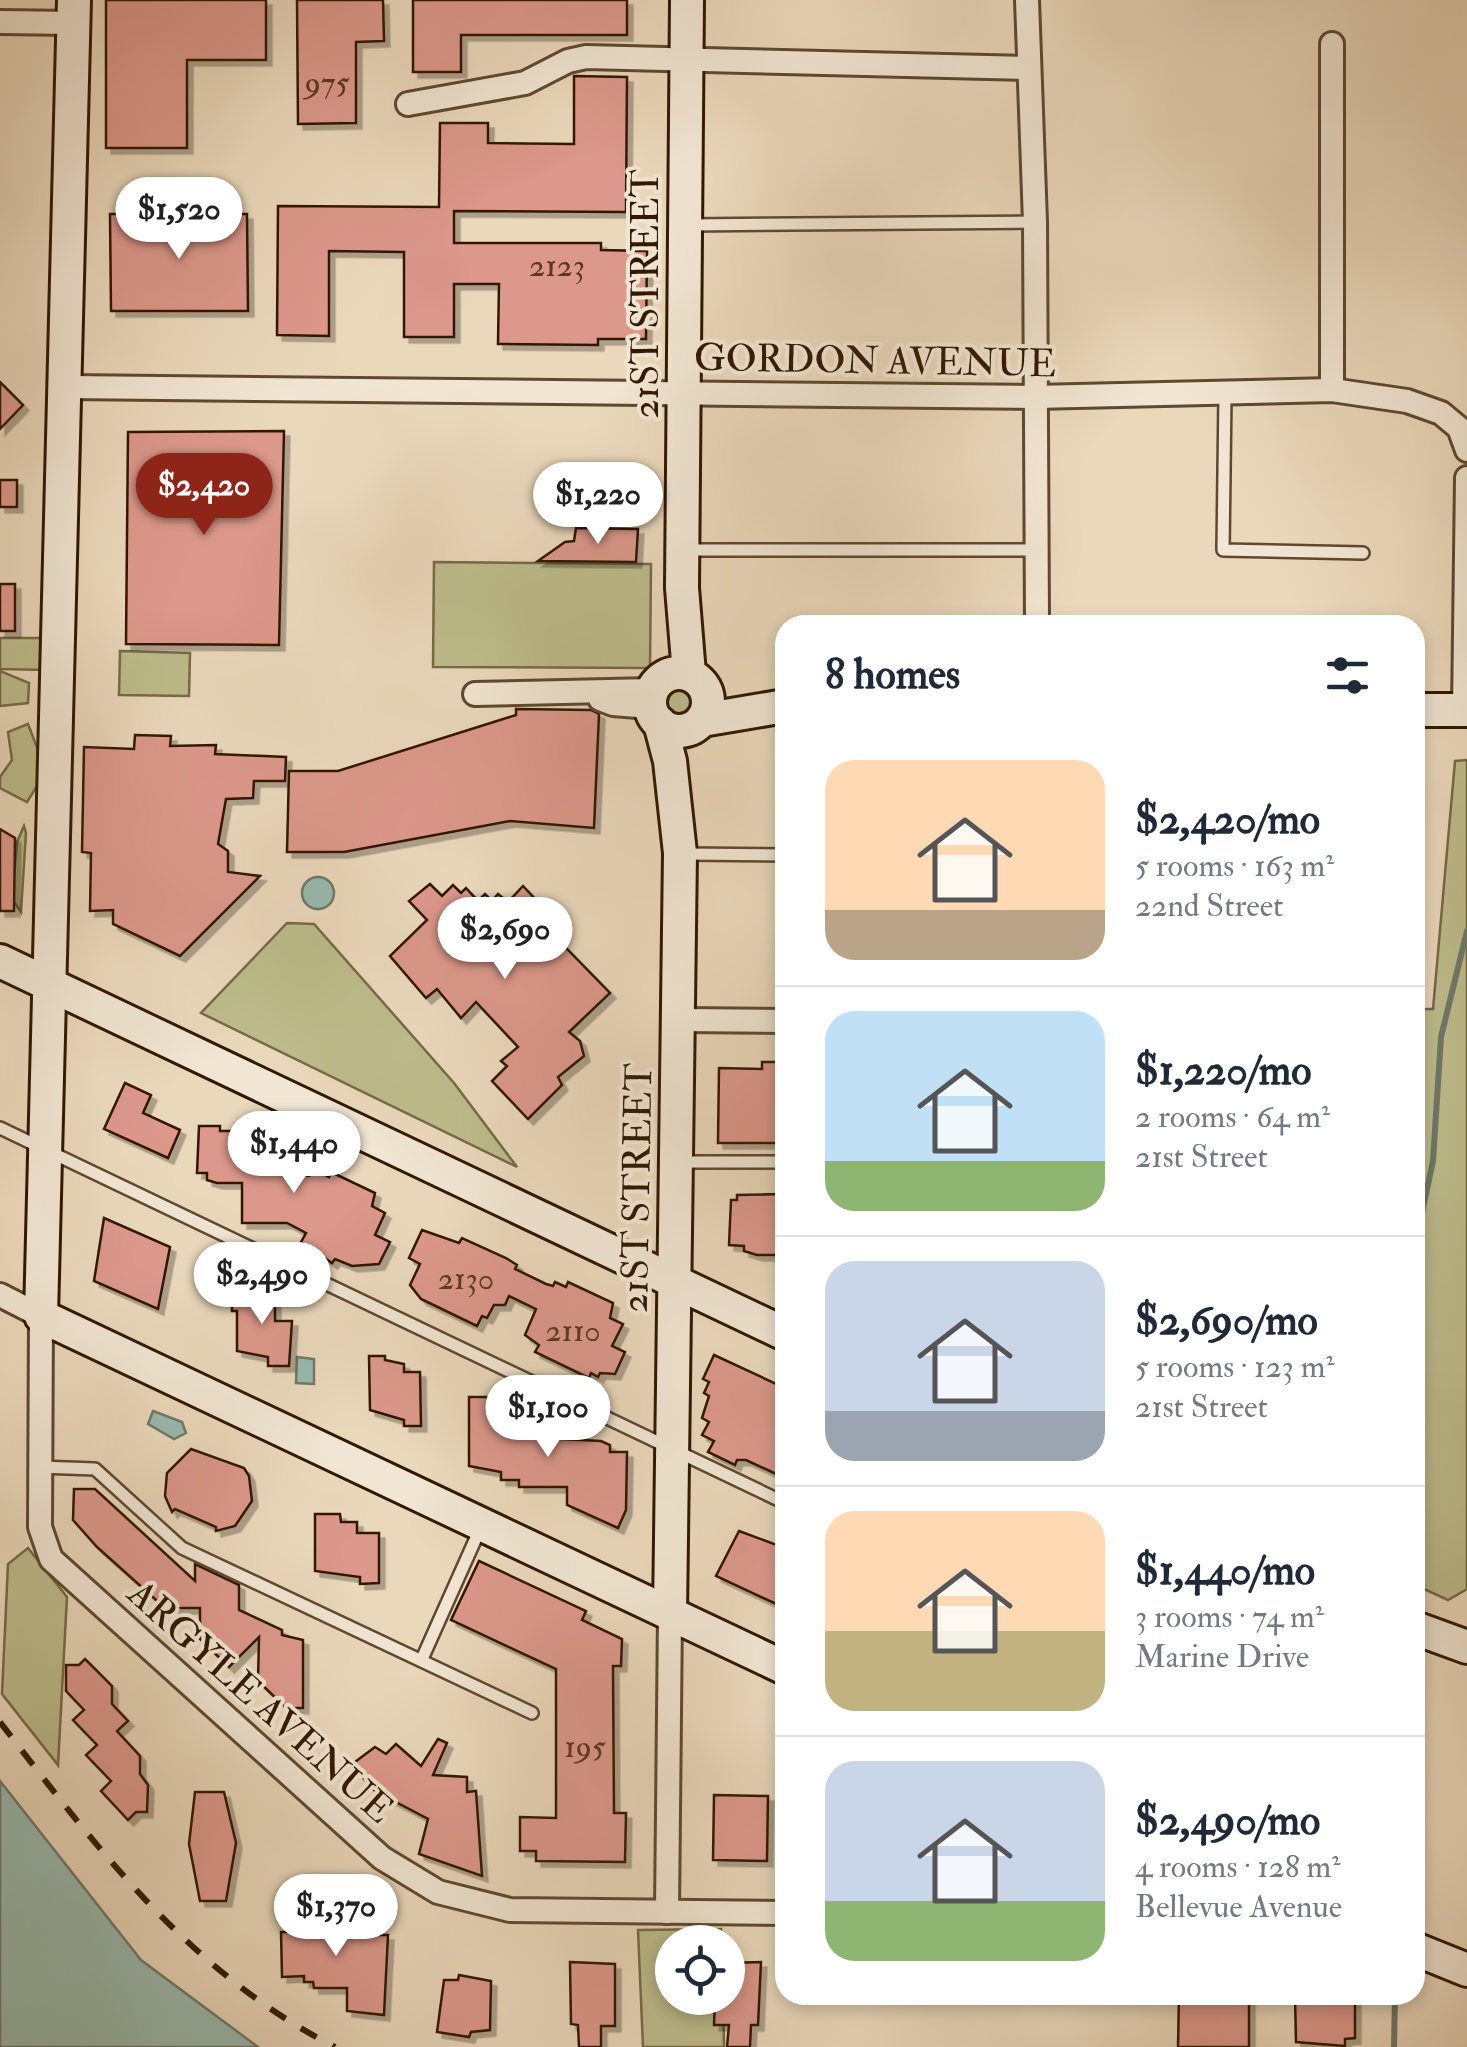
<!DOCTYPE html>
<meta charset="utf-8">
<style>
:root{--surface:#fff;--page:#f2f2f3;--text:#1f2937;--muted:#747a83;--line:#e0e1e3;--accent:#8f2418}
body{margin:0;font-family:"IM FELL Double Pica",serif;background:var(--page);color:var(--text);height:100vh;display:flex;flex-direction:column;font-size:38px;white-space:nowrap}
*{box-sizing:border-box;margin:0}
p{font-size:32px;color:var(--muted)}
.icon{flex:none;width:55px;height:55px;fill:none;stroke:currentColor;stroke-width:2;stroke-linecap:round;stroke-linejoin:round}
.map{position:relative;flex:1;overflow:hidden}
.panel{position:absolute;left:775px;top:615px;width:650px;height:1390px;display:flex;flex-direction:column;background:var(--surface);border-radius:30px;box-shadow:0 5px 15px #0003}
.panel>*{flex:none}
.controls{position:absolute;left:655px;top:1925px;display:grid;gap:20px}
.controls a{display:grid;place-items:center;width:90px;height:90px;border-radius:50%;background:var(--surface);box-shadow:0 5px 15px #0003;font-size:50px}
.price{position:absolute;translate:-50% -85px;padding:0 22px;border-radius:35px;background:#fff;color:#222;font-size:32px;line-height:65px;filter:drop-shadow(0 2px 5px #0008)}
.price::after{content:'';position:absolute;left:50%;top:60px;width:30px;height:22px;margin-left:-15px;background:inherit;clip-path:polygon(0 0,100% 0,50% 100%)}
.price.current{background:var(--accent);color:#fff}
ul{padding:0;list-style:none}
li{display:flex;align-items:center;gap:30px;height:250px;padding:0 50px}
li+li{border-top:2px solid var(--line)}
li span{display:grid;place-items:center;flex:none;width:280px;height:200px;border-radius:30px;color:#555}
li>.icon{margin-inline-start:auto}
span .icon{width:120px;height:120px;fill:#fffc;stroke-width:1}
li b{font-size:42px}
h2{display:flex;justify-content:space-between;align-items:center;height:120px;padding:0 50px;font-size:42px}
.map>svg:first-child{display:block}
.green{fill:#bdbc8c;stroke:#776a46;stroke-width:2.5}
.water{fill:#98baaf;stroke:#6f7969;stroke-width:2.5}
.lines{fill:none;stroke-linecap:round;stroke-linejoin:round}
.stream{stroke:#6f7969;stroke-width:6}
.building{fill:#dc988b;stroke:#311800;stroke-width:2.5;filter:url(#shadow)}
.lane-casing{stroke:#5f482f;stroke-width:16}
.street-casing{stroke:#5f482f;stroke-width:28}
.secondary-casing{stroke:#311800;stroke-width:38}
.lane{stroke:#f1e6d3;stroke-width:11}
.street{stroke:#f1e6d3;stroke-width:22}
.secondary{stroke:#f1e6d3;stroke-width:32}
.rail{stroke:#311800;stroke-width:6;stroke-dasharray:18 18;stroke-linecap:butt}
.labels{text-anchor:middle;stroke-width:8;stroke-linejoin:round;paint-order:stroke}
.number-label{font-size:32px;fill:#5c3823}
.street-label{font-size:38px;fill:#311800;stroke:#f1e6d3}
</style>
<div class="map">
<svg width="1467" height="2047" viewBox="0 0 1467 2047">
<defs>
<filter id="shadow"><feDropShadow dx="5.5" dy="5.5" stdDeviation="0" flood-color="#0004"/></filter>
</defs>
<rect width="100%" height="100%" fill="#ead8bb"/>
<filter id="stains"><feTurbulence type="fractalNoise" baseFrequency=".002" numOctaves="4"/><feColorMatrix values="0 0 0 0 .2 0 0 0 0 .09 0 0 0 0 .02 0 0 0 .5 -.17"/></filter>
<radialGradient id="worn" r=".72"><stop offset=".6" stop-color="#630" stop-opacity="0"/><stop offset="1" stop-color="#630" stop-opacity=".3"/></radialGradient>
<g class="green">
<polygon points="434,562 651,564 650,668 433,667"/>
<polygon points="0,638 41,638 46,648 46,670 0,669"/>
<polygon points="120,651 190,653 189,696 119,695"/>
<polygon points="0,671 29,683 28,703 0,706"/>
<circle cx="679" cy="702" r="12"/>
<polygon points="28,724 38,750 37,786 27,802 0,788 0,777 12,760 8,732"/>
<polygon points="1467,760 1467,1589 1448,1600 1415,1585 1415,1009 1433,1009 1455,761"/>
<polygon points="24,826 26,833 21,912 12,899 17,842"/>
<polygon points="287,923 314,924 454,1083 517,1167 201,1013"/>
<polygon points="28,1548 67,1597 58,1765 2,1694 8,1564"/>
<polygon points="721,1929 721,1942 672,1942 672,1998 723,1998 724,2047 643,2047 638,1930"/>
</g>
<g class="water">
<circle cx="318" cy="893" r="16"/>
<polygon points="297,1357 314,1359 314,1384 296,1383"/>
<polygon points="153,1411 182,1422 186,1433 174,1439 148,1424"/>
<polygon points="0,1781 141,1960 258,2047 0,2047"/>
</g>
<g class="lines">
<g class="stream">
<polyline points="1415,1245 1433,1161 1441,1037 1467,931"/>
<polyline points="1394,2047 1395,1995"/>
</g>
</g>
<g class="building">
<polygon points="106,0 266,0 266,60 187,60 187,148 106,148"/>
<polygon points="297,0 383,0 384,41 356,42 356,123 298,124"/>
<polygon points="413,0 627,0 627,35 461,35 461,72 413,72"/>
<polygon points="574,76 627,77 626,212 454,211 454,243 601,243 601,250 647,251 646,339 598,339 598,345 498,344 499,284 454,284 454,337 404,337 404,252 329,251 329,336 277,335 278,206 439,207 440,123 488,123 488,143 574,144"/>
<polygon points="110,214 247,214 248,311 111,311"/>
<polygon points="0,382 23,405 0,429"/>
<polygon points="284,431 279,645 126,644 128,432"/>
<rect x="0" y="480" width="17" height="27"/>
<polygon points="576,528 638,529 636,562 538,561 565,542 574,541"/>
<rect x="0" y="584" width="15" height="47"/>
<polygon points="516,709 591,710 599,714 594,828 510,821 344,852 287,852 289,771 338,771 516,715"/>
<polygon points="135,735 171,736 170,746 216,745 215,754 286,757 285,781 254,781 253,798 226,799 218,844 228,851 228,872 260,876 180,956 113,924 113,910 90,911 91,853 82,852 84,747 134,749"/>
<polygon points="0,829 15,838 14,911 0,911"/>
<polygon points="430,884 442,896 453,885 461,893 466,888 478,901 485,894 492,901 498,894 508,902 523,886 537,901 529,910 610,993 569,1032 580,1041 584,1056 558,1077 562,1085 528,1119 492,1081 507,1066 501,1061 518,1047 476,1002 461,1018 437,989 426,998 390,956 427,920 409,901"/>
<polygon points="762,1062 785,1062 785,1143 718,1143 719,1068 762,1069"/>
<polygon points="125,1083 151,1095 143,1113 180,1130 168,1158 104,1129"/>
<polygon points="199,1126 220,1126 220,1131 272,1131 272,1141 282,1141 282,1163 308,1176 319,1172 329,1177 331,1172 375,1193 372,1206 385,1213 375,1235 390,1242 379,1264 352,1266 335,1259 332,1263 301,1242 306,1233 287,1223 242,1223 242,1183 217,1183 207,1180 207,1173 197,1173"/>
<polygon points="785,1194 785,1255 757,1255 744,1251 744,1246 729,1245 731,1200 737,1200 737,1195"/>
<polygon points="104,1218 170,1247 158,1309 94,1281"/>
<polygon points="422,1230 459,1243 462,1238 506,1258 517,1265 515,1269 546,1284 553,1286 555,1282 566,1287 568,1282 613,1303 610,1318 623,1324 612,1346 625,1352 615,1374 600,1373 598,1377 591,1373 589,1378 535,1352 539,1345 525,1335 536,1309 509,1296 505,1305 494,1305 487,1318 482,1316 477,1326 421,1299 410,1285 420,1264 409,1258"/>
<polygon points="246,1289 275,1289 275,1321 292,1321 289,1366 268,1366 268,1357 237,1351 237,1311 232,1311 232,1293 246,1293"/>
<polygon points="714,1355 785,1388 785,1478 746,1460 737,1460 735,1465 708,1452 714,1441 702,1435 709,1422 702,1418 709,1396 704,1393 709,1382 703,1379"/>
<polygon points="369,1356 385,1356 385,1360 404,1364 404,1372 420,1372 421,1426 404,1426 404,1420 370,1410"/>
<polygon points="469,1397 488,1397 488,1402 498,1402 498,1411 543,1411 543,1438 601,1441 610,1445 610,1452 627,1452 626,1510 618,1528 567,1505 567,1487 519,1487 519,1480 501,1480 501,1472 469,1466"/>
<polygon points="191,1449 244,1468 249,1476 252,1501 235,1526 216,1531 216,1527 175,1509 172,1512 165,1496 167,1473"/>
<polygon points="74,1489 95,1489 195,1581 195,1564 239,1585 239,1610 282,1630 282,1635 303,1640 303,1708 286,1708 258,1681 259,1637 229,1667 200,1639 200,1608 165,1608 97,1547 73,1520"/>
<polygon points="315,1514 340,1514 341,1522 357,1522 357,1533 379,1533 379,1583 360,1584 360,1577 315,1571"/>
<polygon points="739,1531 785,1548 785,1608 716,1576"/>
<polygon points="479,1561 586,1611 582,1620 622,1639 621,1666 613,1666 614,1813 626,1813 625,1862 536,1861 536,1851 520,1851 520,1817 556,1818 556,1669 451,1620"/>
<polygon points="85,1659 112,1686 112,1704 128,1721 117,1731 140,1756 140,1774 148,1785 147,1812 136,1812 128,1820 101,1791 111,1781 86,1755 97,1745 73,1720 84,1710 66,1691 66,1665 79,1665"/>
<polygon points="438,1739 447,1743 433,1775 467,1777 467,1792 476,1791 482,1876 419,1854 428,1819 375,1791 351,1765 375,1747 386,1754 396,1744 421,1766"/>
<polygon points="195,1792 224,1792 236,1843 226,1901 200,1901 189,1844"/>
<polygon points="714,1795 768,1796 767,1861 713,1860"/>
<polygon points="288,1905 323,1905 324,1935 388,1935 384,2015 347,2011 347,1988 314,1988 313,1982 304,1982 304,1976 282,1977 281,1932 288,1932"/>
<polygon points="570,1962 615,1964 615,2026 601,2026 601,2047 579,2047 578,2025 571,2024"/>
<polygon points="761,1962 758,2025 751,2025 750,2047 727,2047 729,2025 714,2025 715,1998 728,1998 728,1963"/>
<polygon points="459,1975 491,1981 490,2030 471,2032 469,2037 437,2032 444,1980 458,1980"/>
<polygon points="1179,1995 1249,1995 1249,2047 1178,2047"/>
<polygon points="1295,1995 1355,1998 1355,2038 1345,2039 1345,2046 1296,2042"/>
</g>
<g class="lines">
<defs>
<g id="lane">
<polyline points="689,225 1035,222"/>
<polyline points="1225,395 1223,550 1363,553"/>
<polyline points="687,550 1036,550"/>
<polyline points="685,854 785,855"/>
<polyline points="0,1128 785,1503"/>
<polyline points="678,1162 785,1162"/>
<polyline points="39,1467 95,1469 182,1548 532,1713"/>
<polyline points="422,1659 480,1529"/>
</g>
<g id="street">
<polyline points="1027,0 1035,222 1037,625"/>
<polyline points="0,22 73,23"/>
<polyline points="1332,44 1332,390"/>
<polyline points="408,104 525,83 568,61 586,57 1027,68"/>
<polyline points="66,387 1034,397 1332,390 1407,401 1441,413 1459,428 1467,450"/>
<polyline points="475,694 653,690"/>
<polyline points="600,699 613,704 650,707"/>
<polyline points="1464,710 1467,478"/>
<polyline points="680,1020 785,1021"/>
<polyline points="0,1295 41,1316 40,1527 51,1559 382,1858 438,1892 510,1910 785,1913"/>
<polyline points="667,1912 670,1614"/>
</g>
<g id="secondary">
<polyline points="74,0 41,1316 785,1668"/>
<polyline points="687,0 682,588 689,674"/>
<circle cx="679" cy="702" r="29"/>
<polyline points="1415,710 1467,710"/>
<polyline points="702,720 785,706"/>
<polyline points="660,723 670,761 680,853 670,1614"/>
<polyline points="0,961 785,1334"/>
<polyline points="1415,1628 1467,1647"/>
<polyline points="1415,1949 1467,1970"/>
</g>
</defs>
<use href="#lane" class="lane-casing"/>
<use href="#street" class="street-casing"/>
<use href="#secondary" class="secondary-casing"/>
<use href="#lane" class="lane"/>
<use href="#street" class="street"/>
<use href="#secondary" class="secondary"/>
<path class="rail" d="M0,1722C97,1848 190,1973 335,2047"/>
</g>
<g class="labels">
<g class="number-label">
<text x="327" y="93">975</text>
<text x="557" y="276">2123</text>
<text x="466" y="1289">2130</text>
<text x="573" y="1341">2110</text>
<text x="585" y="1757">195</text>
</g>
<g class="street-label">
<text transform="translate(645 294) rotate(-90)" y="13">21ST STREET</text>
<text transform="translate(875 360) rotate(1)" y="13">GORDON AVENUE</text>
<text transform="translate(636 1188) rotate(-89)" y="13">21ST STREET</text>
<text transform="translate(261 1701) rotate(42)" y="13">ARGYLE AVENUE</text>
</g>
</g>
<rect width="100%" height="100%" filter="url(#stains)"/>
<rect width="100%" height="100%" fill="url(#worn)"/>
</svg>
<div class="controls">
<a><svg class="icon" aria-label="locate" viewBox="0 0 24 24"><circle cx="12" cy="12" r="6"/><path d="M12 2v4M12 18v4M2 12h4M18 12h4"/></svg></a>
</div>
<b class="price" style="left:179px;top:262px">$1,520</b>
<b class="price current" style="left:204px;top:538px">$2,420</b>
<b class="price" style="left:598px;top:547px">$1,220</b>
<b class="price" style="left:505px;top:982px">$2,690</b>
<b class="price" style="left:294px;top:1196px">$1,440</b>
<b class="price" style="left:262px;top:1327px">$2,490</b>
<b class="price" style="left:548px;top:1460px">$1,100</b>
<b class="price" style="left:336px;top:1959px">$1,370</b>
<section class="panel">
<h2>8 homes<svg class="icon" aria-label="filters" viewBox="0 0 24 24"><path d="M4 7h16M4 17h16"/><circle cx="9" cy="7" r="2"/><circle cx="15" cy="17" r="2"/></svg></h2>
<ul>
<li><span style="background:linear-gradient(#ffd9b3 75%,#b9a48a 0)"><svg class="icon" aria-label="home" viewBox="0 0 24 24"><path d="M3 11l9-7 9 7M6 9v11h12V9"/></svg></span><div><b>$2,420/mo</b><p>5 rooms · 163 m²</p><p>22nd Street</p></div></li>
<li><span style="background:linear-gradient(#bfe0f5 75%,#8fb573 0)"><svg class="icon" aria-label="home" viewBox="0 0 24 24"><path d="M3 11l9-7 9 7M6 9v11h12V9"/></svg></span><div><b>$1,220/mo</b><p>2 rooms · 64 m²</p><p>21st Street</p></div></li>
<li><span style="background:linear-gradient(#c9d6e8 75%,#9aa5b1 0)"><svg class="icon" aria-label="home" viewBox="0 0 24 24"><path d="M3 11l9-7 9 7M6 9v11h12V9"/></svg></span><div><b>$2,690/mo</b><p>5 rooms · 123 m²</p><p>21st Street</p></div></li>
<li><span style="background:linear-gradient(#ffd9b3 60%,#c2b280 0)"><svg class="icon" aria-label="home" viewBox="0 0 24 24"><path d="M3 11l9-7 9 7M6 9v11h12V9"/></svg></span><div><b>$1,440/mo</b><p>3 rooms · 74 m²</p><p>Marine Drive</p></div></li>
<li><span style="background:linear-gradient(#c9d6e8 70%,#8fb573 0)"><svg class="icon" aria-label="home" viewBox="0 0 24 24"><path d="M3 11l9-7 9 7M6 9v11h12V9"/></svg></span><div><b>$2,490/mo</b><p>4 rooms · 128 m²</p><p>Bellevue Avenue</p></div></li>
</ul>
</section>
</div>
